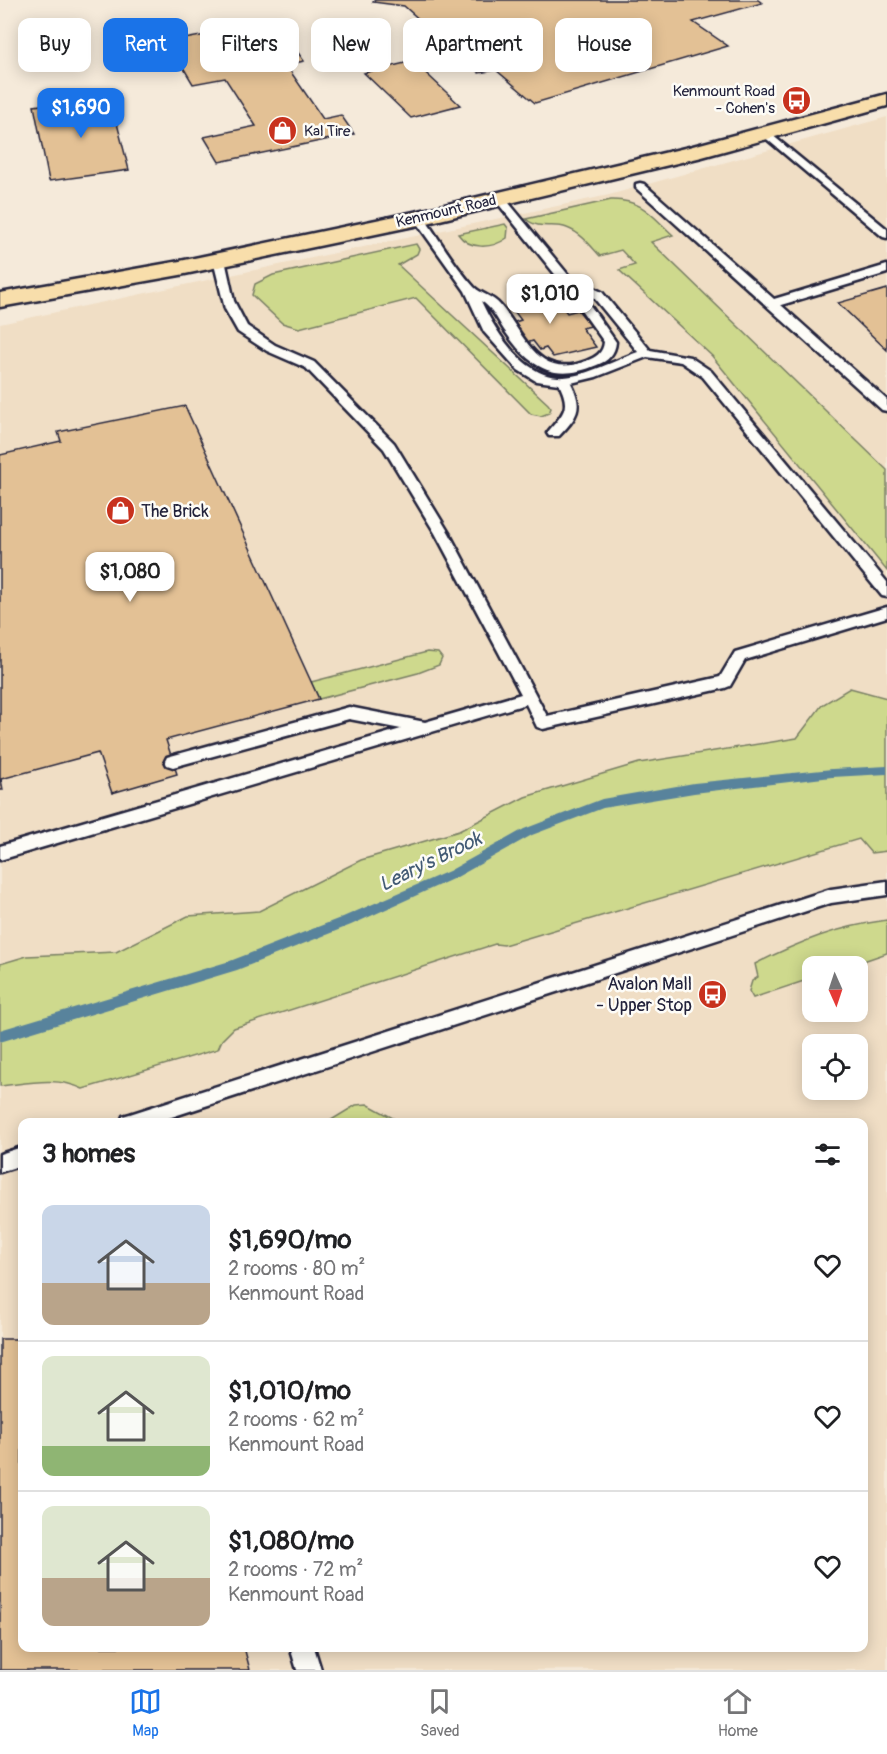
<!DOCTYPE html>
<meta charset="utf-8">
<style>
:root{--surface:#fff;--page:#f6f6f6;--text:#202124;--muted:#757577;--line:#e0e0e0;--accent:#1a73e8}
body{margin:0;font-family:Pangolin,sans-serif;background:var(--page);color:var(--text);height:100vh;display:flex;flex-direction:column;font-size:22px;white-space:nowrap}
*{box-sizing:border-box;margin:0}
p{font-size:20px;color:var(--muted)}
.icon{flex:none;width:33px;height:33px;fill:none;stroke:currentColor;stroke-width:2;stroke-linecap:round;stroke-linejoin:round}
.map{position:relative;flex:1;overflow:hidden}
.details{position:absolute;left:18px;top:1118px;width:850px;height:534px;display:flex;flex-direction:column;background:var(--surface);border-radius:12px;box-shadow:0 3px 15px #0003}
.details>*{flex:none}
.guide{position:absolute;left:18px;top:18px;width:852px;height:54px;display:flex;gap:12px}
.needle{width:39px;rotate:177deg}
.buttons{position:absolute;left:802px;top:956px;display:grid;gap:12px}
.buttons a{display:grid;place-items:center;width:66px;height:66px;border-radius:12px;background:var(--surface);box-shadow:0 3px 15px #0003;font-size:30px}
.price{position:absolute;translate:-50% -51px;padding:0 14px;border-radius:12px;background:#fff;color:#222;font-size:20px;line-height:39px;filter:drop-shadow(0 2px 3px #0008)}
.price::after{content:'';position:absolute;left:50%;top:36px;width:18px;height:14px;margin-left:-9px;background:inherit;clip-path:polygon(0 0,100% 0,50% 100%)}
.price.selected{background:var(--accent);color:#fff}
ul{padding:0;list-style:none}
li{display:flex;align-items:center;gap:18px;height:150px;padding:0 24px}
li+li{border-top:2px solid var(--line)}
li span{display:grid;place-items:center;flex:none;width:168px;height:120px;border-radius:12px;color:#555}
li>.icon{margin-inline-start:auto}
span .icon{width:72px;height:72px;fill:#fffc;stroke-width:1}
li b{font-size:26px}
h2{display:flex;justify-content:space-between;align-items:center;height:72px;padding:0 24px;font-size:26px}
.tag{padding:0 21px;border-radius:12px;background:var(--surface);box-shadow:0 3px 15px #0003;font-size:21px;line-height:54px}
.tag.selected{background:var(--accent);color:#fff}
.tab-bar{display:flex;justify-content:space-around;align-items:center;height:84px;border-top:2px solid var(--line);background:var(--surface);font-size:16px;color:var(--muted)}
.tab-bar a{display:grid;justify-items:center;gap:3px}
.tab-bar .selected{color:var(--accent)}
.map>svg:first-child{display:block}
.built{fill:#f0dec5;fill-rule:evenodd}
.green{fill:#ced98d;stroke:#787e64;stroke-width:1.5}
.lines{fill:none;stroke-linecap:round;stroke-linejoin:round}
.stream{fill:#59839c;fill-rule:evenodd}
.building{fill:#e3c195;stroke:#22223b;stroke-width:1.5}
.service-casing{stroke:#22223b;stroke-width:5}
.primary-casing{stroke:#22223b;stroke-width:5}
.service{fill:#fdfcf7;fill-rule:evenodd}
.primary{fill:#f8deab;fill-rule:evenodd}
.labels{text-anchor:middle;stroke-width:5;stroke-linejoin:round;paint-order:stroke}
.far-poi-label{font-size:15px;fill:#22223b;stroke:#fdfcf7;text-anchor:end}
.far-street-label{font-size:15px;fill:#22223b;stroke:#fdfcf7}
.poi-label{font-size:18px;fill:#22223b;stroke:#fdfcf7;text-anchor:start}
.water-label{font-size:20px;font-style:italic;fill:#425a74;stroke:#fdfcf7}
</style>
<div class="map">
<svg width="887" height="1670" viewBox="0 0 887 1670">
<rect width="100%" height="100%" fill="#f5eada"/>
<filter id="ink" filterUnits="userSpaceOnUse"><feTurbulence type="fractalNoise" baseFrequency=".0167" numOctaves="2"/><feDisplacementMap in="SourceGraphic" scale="12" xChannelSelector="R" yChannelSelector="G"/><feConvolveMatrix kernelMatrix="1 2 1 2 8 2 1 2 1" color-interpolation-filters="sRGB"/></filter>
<g filter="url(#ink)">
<path class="built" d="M887,117V1670H0V324L609,195ZM813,966H858V1011H813ZM813,1044H858V1089H813ZM22,1122H864V1647H22Z"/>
<g class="green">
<path d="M611,200C642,199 652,216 673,235L651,242L887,470V571L712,356L619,270L635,265L621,250L600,256C590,245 581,233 567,228C553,222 540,231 526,219Z"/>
<path d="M505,224L508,228L507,238C492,249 469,250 458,234Z"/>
<polygon points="416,244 419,249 417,254 398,265 548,404 551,408 549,413 541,416 531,414 416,298 299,328 282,323 252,295 255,284 273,275"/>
<polygon points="427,652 438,653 442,658 439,665 418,673 319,699 311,682"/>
<path d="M850,688L887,698V851L871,853L859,839L504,945L495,944L234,1028L222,1040L218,1049L83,1089C56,1076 29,1083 0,1086V964L27,956L116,952L188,916L259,911L361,860L459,831L525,797L639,763L797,738L822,705Z"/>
<path d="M887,920V953L849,966H813V978L753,998L749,991L752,981L758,977L755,964C801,941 836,927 887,920Z"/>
<polygon points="367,1104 393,1118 380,1122 328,1122 356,1105"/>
</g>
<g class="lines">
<polygon class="stream" points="887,766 887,774 832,777 694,793 603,808 532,835 457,877 351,925 237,970 0,1042 0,1030 230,961 343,917 449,871 524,829 602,799 694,783 832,769"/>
</g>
<g class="building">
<polygon points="375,0 758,0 762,3 693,22 728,46 535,103 496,70 479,73 404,6 373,2"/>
<polygon points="276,22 304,61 286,65 323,119 341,115 354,134 219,162 204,137 256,126 225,78 193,84 168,42"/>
<polygon points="413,61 460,105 411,118 364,73"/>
<polygon points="110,96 129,170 49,181 34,106"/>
<polygon points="887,289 887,350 838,303"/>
<polygon points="551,292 567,313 578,310 591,326 582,328 596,347 553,357 546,348 540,350 533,341 524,344 509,324 521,320 508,303"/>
<polygon points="185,406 319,699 166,740 177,774 112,793 98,753 1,779 3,790 0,790 0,455 61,441 58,432"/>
<polygon points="22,1329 22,1647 244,1647 250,1670 0,1670 0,1339 16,1339"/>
</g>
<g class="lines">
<defs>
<g id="service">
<polygon points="766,130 887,229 887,238 883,237 762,135 761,133"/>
<polygon points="640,183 644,184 774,299 887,265 887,273 781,305 887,400 887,411 882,410 636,188 636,184"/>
<path d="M500,196L504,197L570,277L602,292L650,350L690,357L711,371L887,582V597L882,596L703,377L681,362L647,357L596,377L571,383C584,409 577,417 559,436H549L547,433C562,414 572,410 559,384L536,381L518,370L484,332L465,291L413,218L415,216H423C439,239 455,266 474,287C481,294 493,296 500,305C525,334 537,380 586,361C596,357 603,353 604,342L562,283L496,201L494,199ZM580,291L594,298L638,352C615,360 589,375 564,377C525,380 495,331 481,301C492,308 497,319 504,330C529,366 552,384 597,365C608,361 615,354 616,342Z"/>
<polygon points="219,256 225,260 234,301 247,326 275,345 314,362 394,443 449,533 547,716 720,677 735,652 887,607 887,617 745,660 730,686 725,688 543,729 537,727 526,704 0,860 0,846 401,729 349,719 173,767 167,765 165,761 167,757 349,707 425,722 521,694 435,533 384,449 306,368 267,351 238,332 225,309 213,260"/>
<polygon points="887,881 887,895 831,903 156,1122 121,1122 123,1116 130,1114 831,889"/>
<polygon points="22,1147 22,1165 0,1172 0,1154"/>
<polygon points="290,1647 314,1647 321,1670 297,1670"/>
</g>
<polygon id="primary" points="887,94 887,106 702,157 419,225 180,275 0,307 0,293 180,261 419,211 689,147"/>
</defs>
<use href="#service" class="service-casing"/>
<use href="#primary" class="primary-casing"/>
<use href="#service" class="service"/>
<use href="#primary" class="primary"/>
</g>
</g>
<defs>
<symbol id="bus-disc" viewBox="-11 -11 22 22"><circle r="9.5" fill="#c8321e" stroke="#fdfcf7"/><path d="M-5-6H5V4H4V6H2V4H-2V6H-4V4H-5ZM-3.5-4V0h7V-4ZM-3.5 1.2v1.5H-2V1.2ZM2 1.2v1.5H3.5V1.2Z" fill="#fff"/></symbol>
<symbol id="shop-disc" viewBox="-11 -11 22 22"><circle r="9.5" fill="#c8321e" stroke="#fdfcf7"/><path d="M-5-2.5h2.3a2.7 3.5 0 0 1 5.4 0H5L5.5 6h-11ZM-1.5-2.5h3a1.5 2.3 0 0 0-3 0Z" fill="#fff"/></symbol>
</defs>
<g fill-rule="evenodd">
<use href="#bus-disc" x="780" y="84" width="33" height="33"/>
<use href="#shop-disc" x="266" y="114" width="33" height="33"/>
<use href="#shop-disc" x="104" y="494" width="33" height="33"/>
<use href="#bus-disc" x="696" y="978" width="33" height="33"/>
</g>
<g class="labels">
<g class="far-poi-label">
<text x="775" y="96">Kenmount Road<tspan x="775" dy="17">- Cohen's</tspan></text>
<text x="304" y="136" text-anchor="start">Kal Tire</text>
</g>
<g class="far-street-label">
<text transform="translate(446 211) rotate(-13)" y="5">Kenmount Road</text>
</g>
<g class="poi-label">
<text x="141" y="517">The Brick</text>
<text x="692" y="990" text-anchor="end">Avalon Mall<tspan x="692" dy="21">- Upper Stop</tspan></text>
</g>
<g class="water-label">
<text transform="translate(430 861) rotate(-26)" y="7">Leary's Brook</text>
</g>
</g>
</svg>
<div class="buttons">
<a><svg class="needle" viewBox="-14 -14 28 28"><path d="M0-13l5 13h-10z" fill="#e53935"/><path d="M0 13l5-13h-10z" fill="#757577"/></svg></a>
<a><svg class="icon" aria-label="locate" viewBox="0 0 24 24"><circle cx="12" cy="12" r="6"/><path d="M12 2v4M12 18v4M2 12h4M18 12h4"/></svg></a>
</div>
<b class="price selected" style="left:81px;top:139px">$1,690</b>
<b class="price" style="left:550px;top:325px">$1,010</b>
<b class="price" style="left:130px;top:603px">$1,080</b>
<div class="guide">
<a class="tag">Buy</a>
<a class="tag selected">Rent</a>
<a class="tag">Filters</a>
<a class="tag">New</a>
<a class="tag">Apartment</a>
<a class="tag">House</a>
</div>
<section class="details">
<h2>3 homes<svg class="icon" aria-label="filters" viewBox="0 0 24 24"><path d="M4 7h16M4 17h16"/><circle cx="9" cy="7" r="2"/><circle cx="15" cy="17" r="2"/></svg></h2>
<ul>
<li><span style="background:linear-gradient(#c9d6e8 65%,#b9a48a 0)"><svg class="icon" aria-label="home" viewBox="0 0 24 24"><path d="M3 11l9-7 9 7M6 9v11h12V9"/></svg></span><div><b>$1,690/mo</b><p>2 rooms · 80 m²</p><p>Kenmount Road</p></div><svg class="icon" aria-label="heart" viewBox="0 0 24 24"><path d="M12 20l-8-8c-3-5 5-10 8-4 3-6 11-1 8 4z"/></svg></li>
<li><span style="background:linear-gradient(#dfe7d0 75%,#8fb573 0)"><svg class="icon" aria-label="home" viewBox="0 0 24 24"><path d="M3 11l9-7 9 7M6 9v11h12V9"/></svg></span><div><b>$1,010/mo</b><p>2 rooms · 62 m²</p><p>Kenmount Road</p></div><svg class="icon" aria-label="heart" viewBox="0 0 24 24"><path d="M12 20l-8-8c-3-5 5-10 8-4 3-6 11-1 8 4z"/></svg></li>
<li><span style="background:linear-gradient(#dfe7d0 60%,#b9a48a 0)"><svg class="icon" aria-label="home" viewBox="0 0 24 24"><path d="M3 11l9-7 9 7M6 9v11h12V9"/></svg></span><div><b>$1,080/mo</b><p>2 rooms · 72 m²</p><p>Kenmount Road</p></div><svg class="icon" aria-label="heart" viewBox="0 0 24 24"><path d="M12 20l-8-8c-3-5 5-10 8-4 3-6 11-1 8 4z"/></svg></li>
</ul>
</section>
</div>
<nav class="tab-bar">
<a class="selected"><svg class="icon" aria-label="map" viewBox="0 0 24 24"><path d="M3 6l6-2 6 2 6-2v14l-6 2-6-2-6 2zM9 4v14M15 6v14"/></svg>Map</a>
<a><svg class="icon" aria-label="saved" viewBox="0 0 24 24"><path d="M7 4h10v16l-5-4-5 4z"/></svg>Saved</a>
<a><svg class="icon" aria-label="home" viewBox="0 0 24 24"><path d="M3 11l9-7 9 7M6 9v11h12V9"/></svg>Home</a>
</nav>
